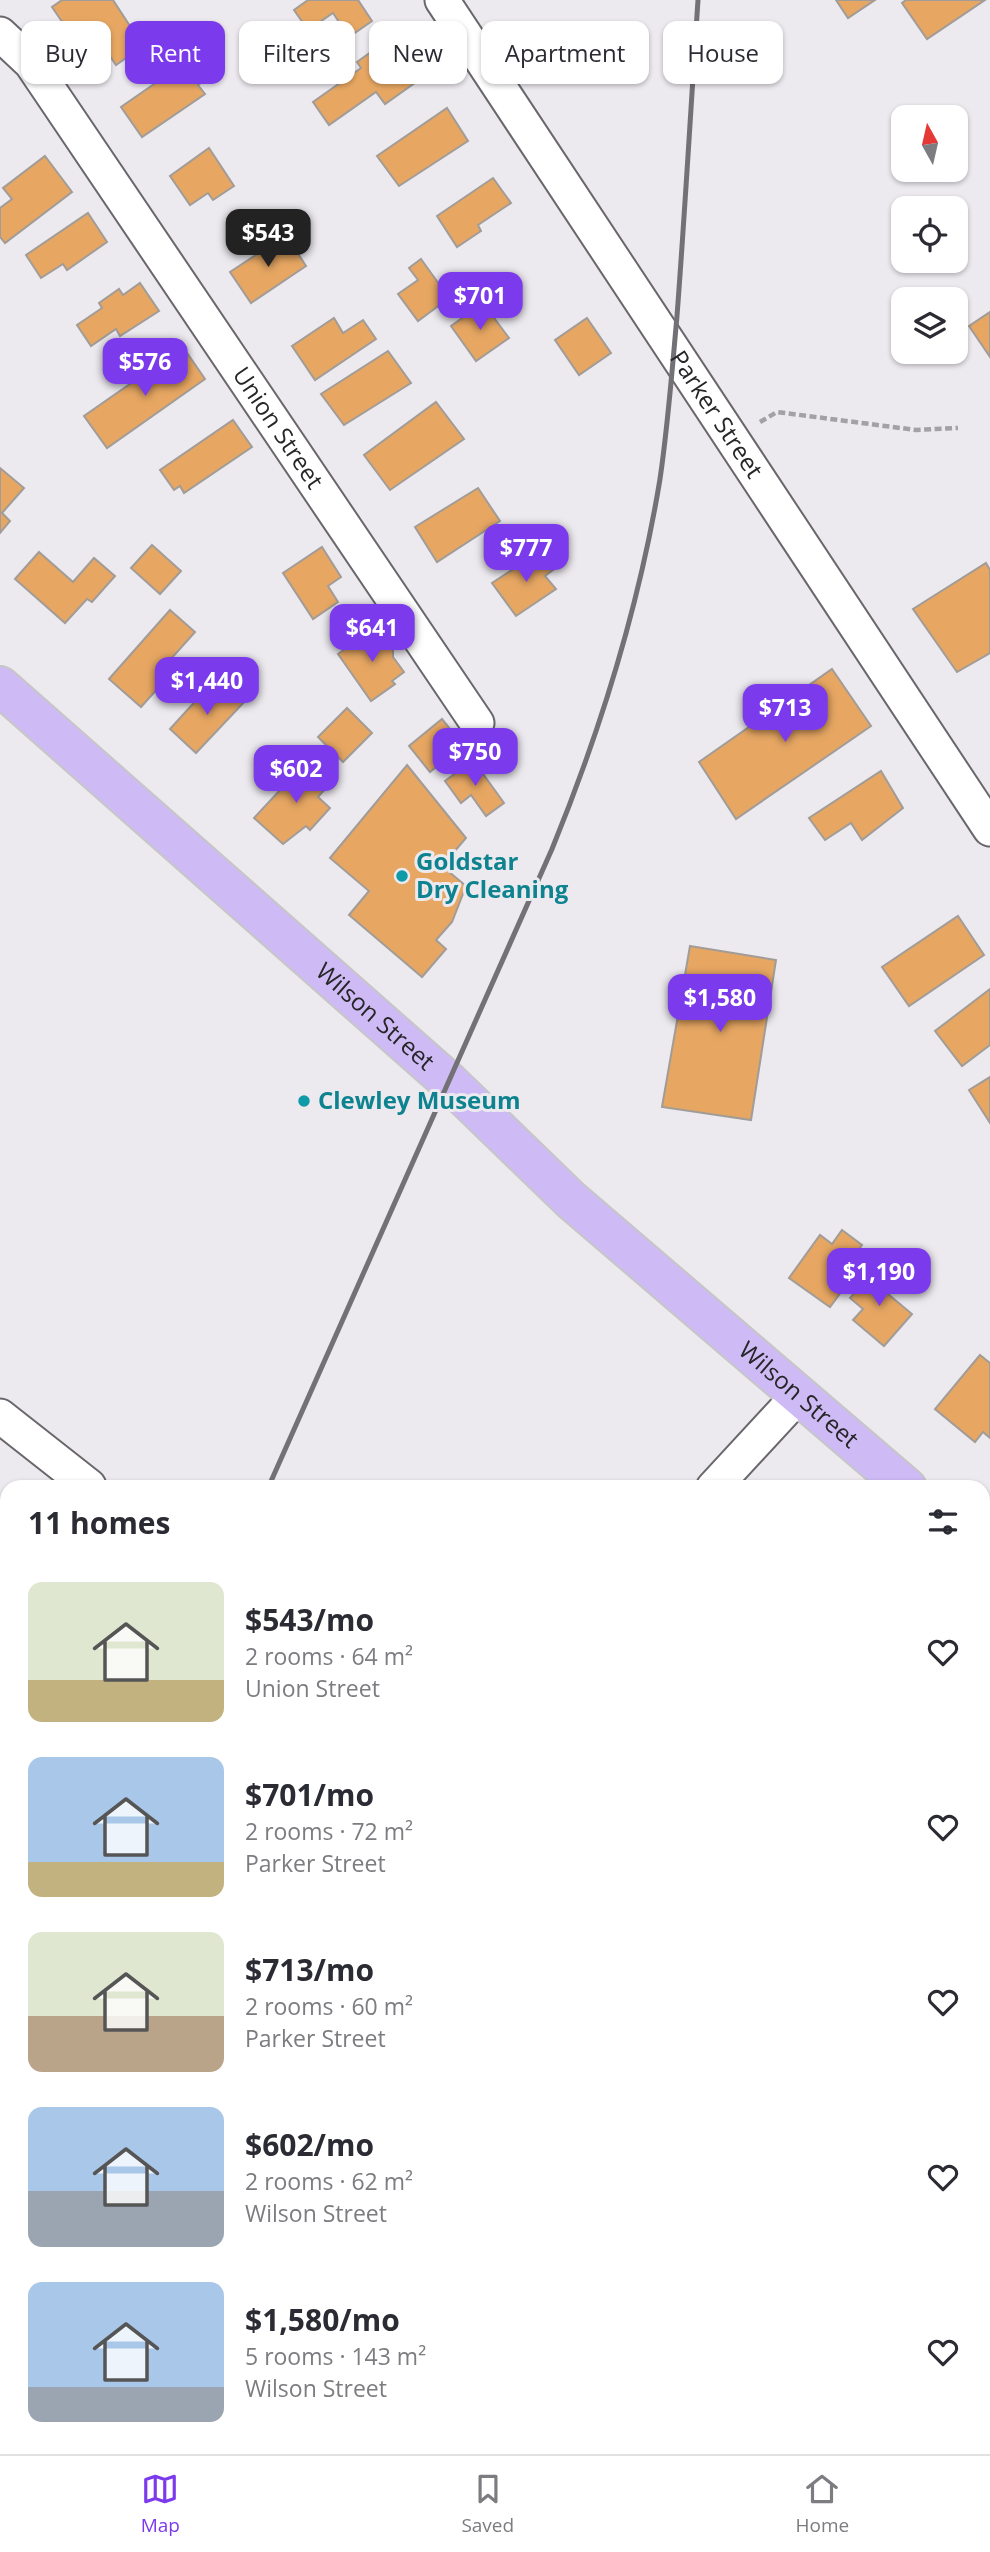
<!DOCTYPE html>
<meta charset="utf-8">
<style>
:root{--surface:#fff;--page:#f7f7f7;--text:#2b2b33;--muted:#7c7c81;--line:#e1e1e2;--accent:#7c3aed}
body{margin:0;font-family:"Open Sans",sans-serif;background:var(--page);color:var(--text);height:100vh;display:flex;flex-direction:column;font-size:26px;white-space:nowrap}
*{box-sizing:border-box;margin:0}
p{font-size:23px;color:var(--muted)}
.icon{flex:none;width:38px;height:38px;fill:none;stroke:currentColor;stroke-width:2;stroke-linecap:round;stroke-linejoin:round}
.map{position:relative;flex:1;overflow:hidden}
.side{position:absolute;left:0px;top:1480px;width:990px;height:975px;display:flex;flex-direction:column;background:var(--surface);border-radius:21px 21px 0 0;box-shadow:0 2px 5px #0004}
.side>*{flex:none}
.guide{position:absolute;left:21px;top:21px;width:948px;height:63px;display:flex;gap:14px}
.needle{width:46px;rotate:352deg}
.buttons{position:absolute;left:891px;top:105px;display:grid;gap:14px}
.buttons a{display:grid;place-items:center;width:77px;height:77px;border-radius:14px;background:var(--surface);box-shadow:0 2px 5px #0004;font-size:35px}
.price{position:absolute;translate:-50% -60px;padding:0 16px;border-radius:14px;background:var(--accent);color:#fff;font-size:23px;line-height:46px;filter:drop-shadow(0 2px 4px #0008)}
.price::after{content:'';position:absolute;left:50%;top:42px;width:21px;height:16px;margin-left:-10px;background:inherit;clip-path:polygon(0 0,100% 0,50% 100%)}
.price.selected{background:#222;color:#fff}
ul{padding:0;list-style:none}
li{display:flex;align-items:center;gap:21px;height:175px;padding:0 28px}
li span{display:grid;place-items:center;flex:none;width:196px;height:140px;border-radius:14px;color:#555}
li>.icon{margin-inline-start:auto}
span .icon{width:84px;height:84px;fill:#fffc;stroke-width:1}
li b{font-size:30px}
h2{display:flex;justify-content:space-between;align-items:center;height:84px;padding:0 28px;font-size:30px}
.pill{padding:0 24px;border-radius:14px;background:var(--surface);box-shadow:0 2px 5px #0004;font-size:24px;line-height:63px}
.pill.selected{background:var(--accent);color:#fff}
.tab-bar{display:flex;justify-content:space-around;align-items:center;height:98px;border-top:2px solid var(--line);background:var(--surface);font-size:19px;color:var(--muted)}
.tab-bar a{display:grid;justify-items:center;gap:4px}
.tab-bar .selected{color:var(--accent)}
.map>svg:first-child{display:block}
.industrial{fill:#f2dccf}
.green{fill:#b0e1a0}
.building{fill:#e7a763;stroke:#a19c97;stroke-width:2}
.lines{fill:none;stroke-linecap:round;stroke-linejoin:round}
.minor-casing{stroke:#6a676c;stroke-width:37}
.primary-casing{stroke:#c7c6c7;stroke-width:42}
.path{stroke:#a3a1a6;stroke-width:4.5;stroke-dasharray:7 3.5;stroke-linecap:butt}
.minor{stroke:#fff;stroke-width:33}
.primary{stroke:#cebbf5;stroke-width:38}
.rail{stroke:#737175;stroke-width:5}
.culture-dot{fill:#0f9aa8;stroke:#ece9ef;stroke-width:2.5}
.labels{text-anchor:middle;stroke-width:6;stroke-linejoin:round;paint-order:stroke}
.street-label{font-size:24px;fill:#262527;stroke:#ece9ef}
.culture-label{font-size:24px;font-weight:bold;fill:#0d838f;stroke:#ece9ef;text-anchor:start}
</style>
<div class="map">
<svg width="990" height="2454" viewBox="0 0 990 2454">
<rect width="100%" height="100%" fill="#ece9ef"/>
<polygon class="industrial" points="0,2419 7,2423 7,2448 24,2448 24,2454 0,2454"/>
<polygon class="green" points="0,1799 7,1805 7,1980 0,1995"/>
<g class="building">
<polygon points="62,0 113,0 143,46 116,65 95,34 78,45 52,7"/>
<polygon points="308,0 358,0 372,21 349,37 333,13 308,30 294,10"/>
<polygon points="836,0 875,0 848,18"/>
<polygon points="906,0 985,0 927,39 902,3"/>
<polygon points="402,41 426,75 385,104 376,92 329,125 313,102 361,68 357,62 378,47 383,54"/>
<polygon points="196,55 211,76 198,85 205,94 142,137 121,107"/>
<polygon points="447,108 468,141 399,186 377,156"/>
<polygon points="209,148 234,186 213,200 208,193 190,205 170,176"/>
<polygon points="45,156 72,192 5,243 0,237 0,208 12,199 3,188"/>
<polygon points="493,178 511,203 478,225 481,231 457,247 437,216"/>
<polygon points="88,213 107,242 67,270 63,264 41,278 26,255"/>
<polygon points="286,235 306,266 251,303 230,272"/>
<polygon points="421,259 449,298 418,321 398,294 418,280 409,268"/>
<polygon points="140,283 159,311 120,336 116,329 91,346 77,325 102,308 99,303 119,289 123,295"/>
<polygon points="483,303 509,338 476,361 451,326"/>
<polygon points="990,312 990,357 969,326"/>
<polygon points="334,318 343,333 363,320 376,339 315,380 292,346"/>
<polygon points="587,318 611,353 579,375 555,340"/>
<polygon points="183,347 205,379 107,448 84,416"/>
<polygon points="388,351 411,383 344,425 321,394"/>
<polygon points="436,402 464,439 390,490 364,455"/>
<polygon points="233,420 252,447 184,493 180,486 174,490 160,470"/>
<polygon points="0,468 24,488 2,513 10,521 0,533"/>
<polygon points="478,488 500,521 437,562 415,527"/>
<polygon points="152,545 181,571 160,594 131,568"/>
<polygon points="322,547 341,577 328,586 338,602 313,619 283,573"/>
<polygon points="39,552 73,582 94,558 115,576 92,602 87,599 65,623 15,579"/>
<polygon points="539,552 553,570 545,576 556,589 516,616 492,583"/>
<polygon points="986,563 990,570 990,653 957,672 913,609"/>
<polygon points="170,610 195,632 169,661 177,667 141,707 109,679"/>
<polygon points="375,628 382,639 388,639 393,646 393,657 404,672 392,681 395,684 371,701 338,654"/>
<polygon points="832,669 871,726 736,819 699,762"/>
<polygon points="224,681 246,700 196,753 170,729 200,696 205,702"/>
<polygon points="347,708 372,733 343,762 318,737"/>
<polygon points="442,719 463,745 430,772 409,746"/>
<polygon points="473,760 504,803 486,816 471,795 461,803 445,781"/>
<polygon points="320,764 335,778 318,797 330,808 310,830 306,826 283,844 254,818 295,774 303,781"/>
<polygon points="407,765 466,838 442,866 466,886 452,922 436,940 446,949 422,977 349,915 369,891 330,858"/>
<polygon points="881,771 903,808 862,840 851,823 825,840 809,818"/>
<polygon points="958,916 984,955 909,1006 882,967"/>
<polygon points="690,946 776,960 751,1120 662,1107"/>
<polygon points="990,989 990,1045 962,1066 935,1031"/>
<polygon points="990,1077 990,1123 969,1090"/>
<polygon points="842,1230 862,1245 852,1259 861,1265 830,1307 789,1278 820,1235 832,1244"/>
<polygon points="875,1269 895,1286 888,1294 912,1314 884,1346 853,1320 863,1309 850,1298"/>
<polygon points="980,1355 990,1363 990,1438 983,1432 975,1442 935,1409"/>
</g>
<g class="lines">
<defs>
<g id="minor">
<path id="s1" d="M442,0L990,829"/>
<path id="s2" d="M0,34L31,63L477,723"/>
<polyline points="0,1416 89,1486"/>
<polyline points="713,1488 798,1396"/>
<polyline points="984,1864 990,1858"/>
<polyline points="411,2454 417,2448"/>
</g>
<g id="primary">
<path id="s3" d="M0,686L449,1082L571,1200L907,1488"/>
<polyline points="984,1551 990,1557"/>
</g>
</defs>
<use href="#minor" class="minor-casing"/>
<use href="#primary" class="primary-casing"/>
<polyline class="path" points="760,422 777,412 916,430 958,428"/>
<use href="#minor" class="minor"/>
<use href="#primary" class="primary"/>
<g class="rail">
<path d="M268,1488L552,849C601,729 639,607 660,479C668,425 672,371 677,316C685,211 691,105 698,0"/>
<polyline points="0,2090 7,2075"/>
</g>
</g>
<g class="culture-dot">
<circle cx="402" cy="876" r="7"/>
<circle cx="304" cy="1101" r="7"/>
</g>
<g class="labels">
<g class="street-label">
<text dy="8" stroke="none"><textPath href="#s1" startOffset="497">Parker Street</textPath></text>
<text dy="8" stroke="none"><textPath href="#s2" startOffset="483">Union Street</textPath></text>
<text dy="8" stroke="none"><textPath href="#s3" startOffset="500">Wilson Street</textPath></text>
<text dy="8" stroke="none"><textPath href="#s3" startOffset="1068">Wilson Street</textPath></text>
</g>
<g class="culture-label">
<text x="416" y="870">Goldstar<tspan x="416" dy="28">Dry Cleaning</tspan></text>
<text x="318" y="1109">Clewley Museum</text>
</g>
</g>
</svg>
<div class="buttons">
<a><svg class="needle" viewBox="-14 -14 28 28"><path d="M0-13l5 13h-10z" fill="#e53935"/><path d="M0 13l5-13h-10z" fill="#7c7c81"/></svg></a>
<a><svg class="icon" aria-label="locate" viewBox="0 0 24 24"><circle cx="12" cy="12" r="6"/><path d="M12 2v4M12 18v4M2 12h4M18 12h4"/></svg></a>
<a><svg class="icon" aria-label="layers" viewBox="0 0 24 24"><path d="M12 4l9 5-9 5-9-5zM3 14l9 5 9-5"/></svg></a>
</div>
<b class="price selected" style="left:268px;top:269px">$543</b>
<b class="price" style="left:480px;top:332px">$701</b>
<b class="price" style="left:145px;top:398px">$576</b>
<b class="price" style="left:526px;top:584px">$777</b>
<b class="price" style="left:372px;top:664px">$641</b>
<b class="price" style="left:207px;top:717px">$1,440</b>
<b class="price" style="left:785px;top:744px">$713</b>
<b class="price" style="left:475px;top:788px">$750</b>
<b class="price" style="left:296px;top:805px">$602</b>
<b class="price" style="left:720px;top:1034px">$1,580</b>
<b class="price" style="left:879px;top:1308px">$1,190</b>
<div class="guide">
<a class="pill">Buy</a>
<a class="pill selected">Rent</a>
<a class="pill">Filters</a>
<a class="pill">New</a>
<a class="pill">Apartment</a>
<a class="pill">House</a>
</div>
<section class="side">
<h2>11 homes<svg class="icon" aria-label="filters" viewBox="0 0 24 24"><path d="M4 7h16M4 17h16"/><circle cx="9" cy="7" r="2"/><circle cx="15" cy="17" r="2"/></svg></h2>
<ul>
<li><span style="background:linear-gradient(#dfe7d0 70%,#c2b280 0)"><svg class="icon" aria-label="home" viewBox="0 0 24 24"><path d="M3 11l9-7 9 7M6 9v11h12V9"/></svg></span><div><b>$543/mo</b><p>2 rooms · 64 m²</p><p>Union Street</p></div><svg class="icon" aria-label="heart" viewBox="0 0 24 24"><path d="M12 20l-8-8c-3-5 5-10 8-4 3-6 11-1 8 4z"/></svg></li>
<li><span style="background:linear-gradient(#a9c7e8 75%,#c2b280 0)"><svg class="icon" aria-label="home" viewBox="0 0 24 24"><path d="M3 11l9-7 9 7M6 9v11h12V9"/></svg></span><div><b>$701/mo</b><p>2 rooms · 72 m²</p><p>Parker Street</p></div><svg class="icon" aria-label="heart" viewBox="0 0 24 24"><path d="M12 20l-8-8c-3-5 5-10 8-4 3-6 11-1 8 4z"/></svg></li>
<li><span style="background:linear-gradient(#dfe7d0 60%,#b9a48a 0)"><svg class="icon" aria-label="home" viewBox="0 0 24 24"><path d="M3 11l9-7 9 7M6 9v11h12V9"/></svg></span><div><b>$713/mo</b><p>2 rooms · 60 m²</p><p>Parker Street</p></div><svg class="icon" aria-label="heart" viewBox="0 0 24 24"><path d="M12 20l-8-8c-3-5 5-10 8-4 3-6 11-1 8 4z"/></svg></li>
<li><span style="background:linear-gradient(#a9c7e8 60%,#9aa5b1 0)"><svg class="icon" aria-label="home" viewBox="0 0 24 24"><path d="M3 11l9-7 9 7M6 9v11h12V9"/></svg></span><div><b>$602/mo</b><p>2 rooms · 62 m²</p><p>Wilson Street</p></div><svg class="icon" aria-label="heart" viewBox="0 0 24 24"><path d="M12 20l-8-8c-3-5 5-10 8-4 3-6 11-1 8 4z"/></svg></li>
<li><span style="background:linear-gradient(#a9c7e8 75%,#9aa5b1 0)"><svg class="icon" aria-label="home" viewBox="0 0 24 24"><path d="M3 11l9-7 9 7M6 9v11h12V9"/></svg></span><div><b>$1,580/mo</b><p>5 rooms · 143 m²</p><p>Wilson Street</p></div><svg class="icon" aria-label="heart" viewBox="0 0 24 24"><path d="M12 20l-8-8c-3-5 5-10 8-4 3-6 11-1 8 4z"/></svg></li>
</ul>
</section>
</div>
<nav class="tab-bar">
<a class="selected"><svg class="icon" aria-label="map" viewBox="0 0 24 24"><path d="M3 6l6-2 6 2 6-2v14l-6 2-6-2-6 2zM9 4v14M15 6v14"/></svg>Map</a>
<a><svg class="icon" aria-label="saved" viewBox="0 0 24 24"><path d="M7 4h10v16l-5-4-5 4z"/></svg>Saved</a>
<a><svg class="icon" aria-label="home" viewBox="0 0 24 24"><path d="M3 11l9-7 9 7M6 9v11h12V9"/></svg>Home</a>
</nav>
